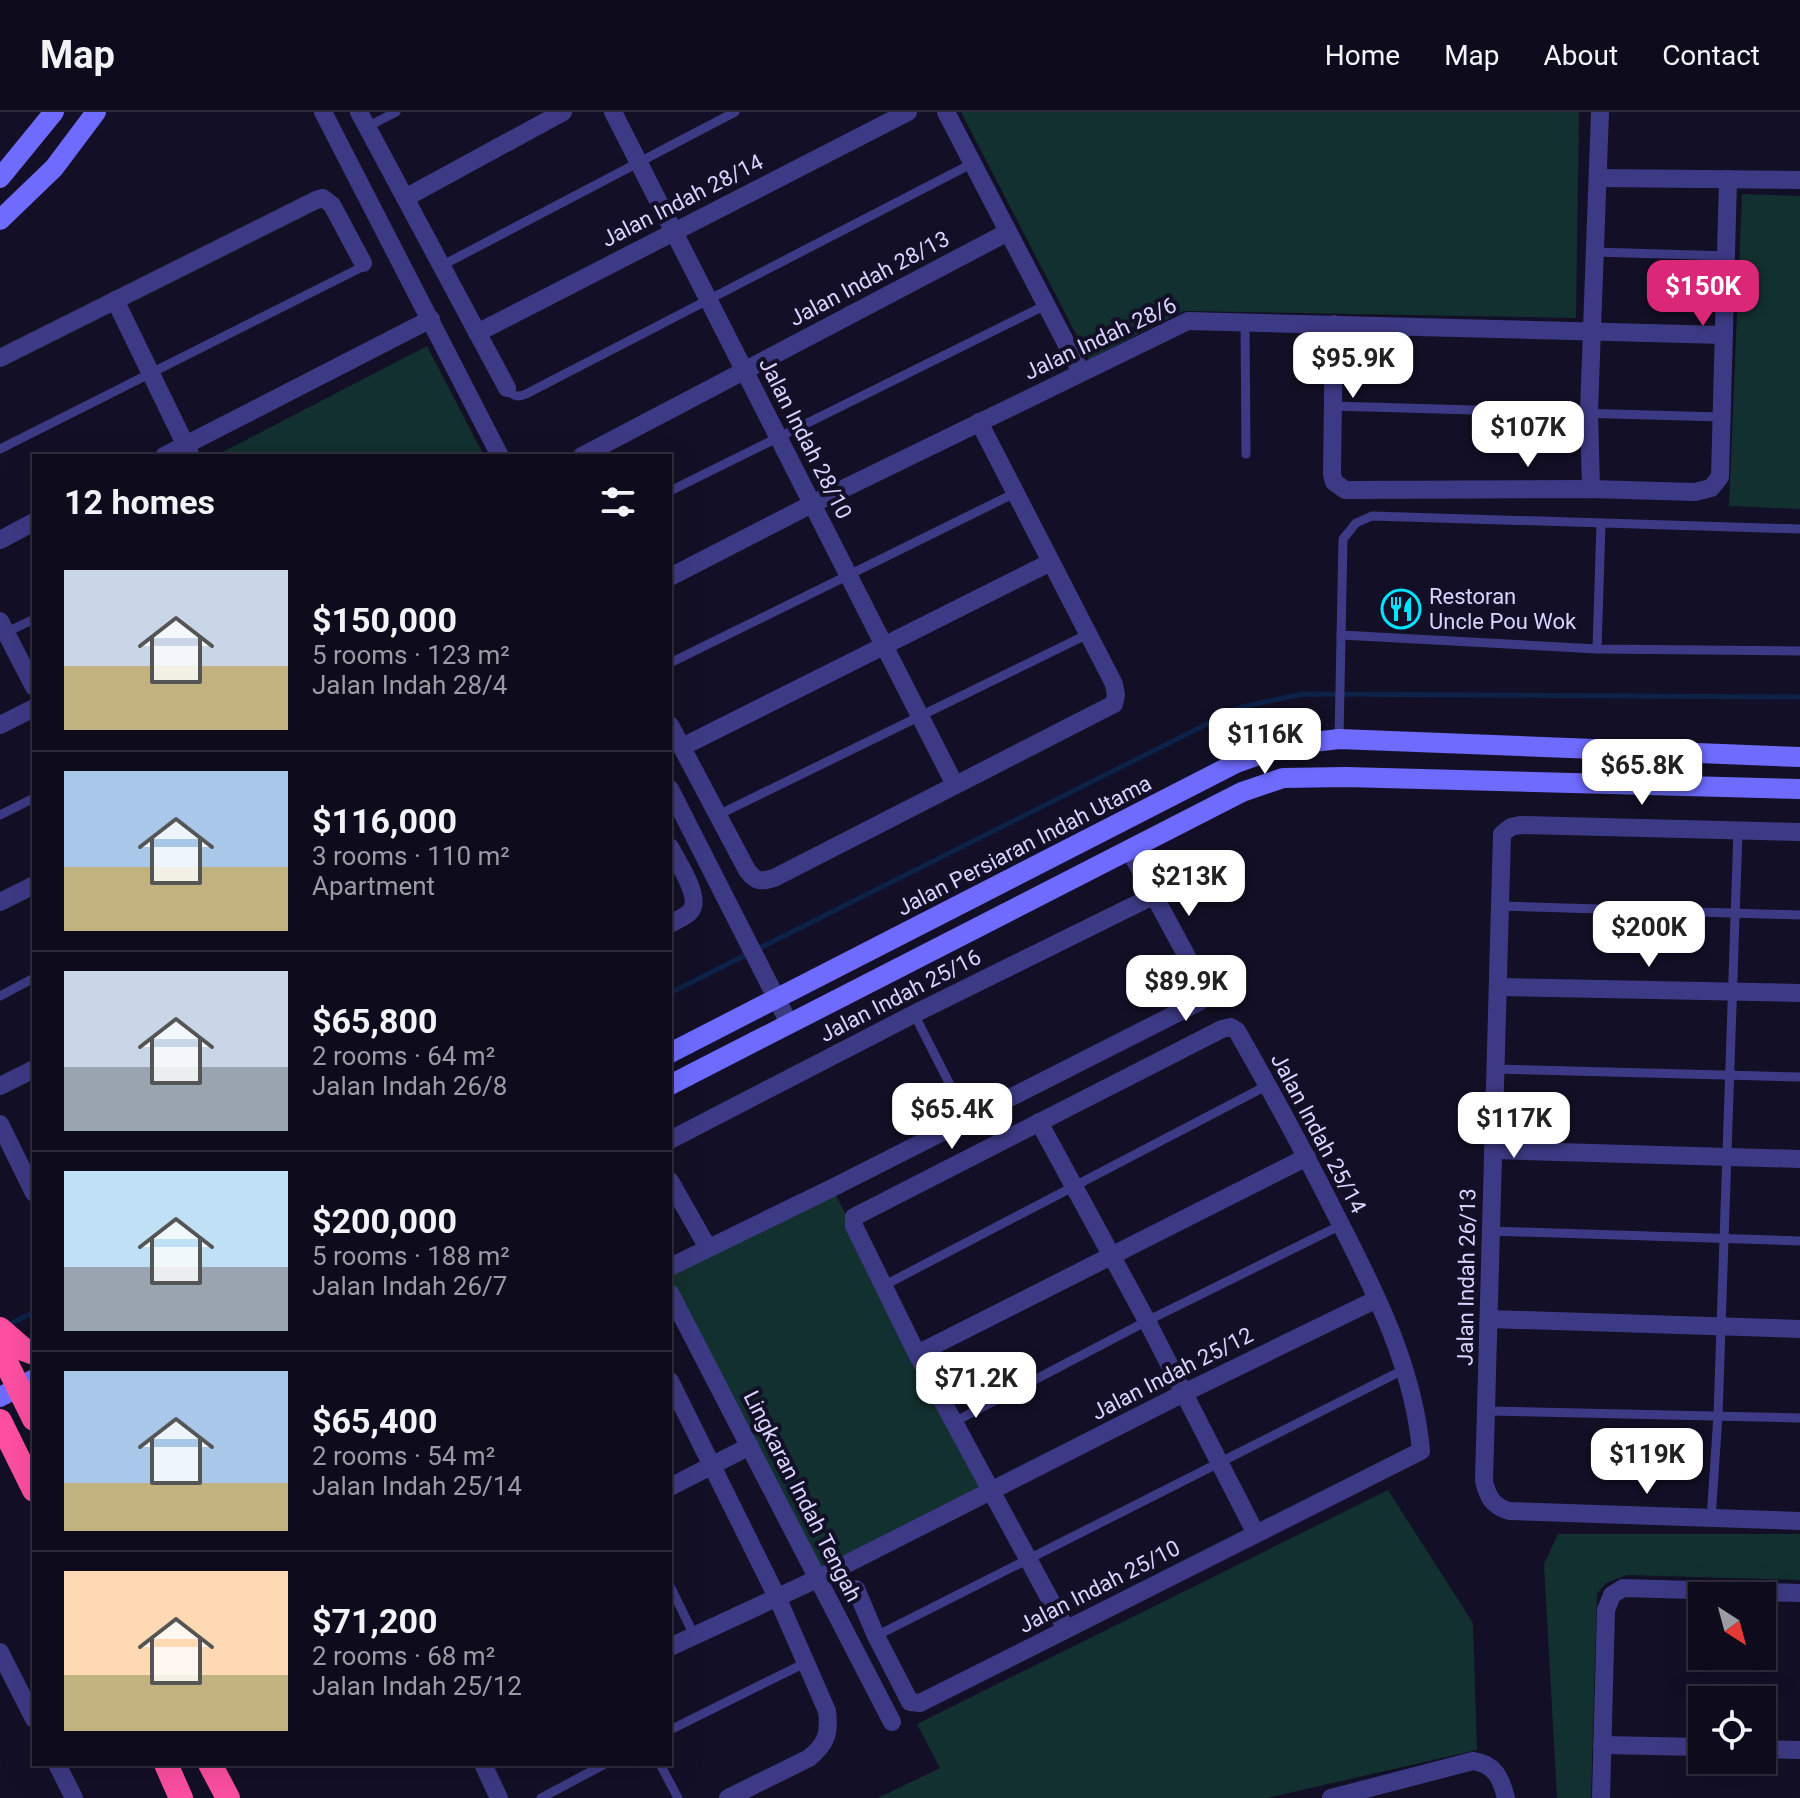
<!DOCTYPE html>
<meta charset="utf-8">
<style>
:root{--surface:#0e0b1c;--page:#171425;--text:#f1f3f6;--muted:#9b9ba3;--line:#2e2b3b;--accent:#db2777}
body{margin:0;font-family:Roboto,sans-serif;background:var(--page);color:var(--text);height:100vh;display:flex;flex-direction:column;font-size:30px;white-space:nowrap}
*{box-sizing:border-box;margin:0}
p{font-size:26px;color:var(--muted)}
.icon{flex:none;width:44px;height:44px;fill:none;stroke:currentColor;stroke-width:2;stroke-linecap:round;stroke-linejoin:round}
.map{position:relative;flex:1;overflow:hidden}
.panel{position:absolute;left:32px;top:342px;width:640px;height:1312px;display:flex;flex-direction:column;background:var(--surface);border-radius:0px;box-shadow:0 8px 32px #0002,0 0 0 2px var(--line)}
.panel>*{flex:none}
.needle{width:52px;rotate:144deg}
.buttons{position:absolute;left:1688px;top:1470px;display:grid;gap:16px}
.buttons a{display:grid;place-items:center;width:88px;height:88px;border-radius:0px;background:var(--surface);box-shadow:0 8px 32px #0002,0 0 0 2px var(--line);font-size:40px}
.price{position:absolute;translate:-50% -68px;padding:0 18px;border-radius:16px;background:#fff;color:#222;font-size:26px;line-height:52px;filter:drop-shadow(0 2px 4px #0008)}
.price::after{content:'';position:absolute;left:50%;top:48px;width:24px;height:18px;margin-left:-12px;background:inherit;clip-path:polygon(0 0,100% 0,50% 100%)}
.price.selected{background:var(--accent);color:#fff}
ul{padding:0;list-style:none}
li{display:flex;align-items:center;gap:24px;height:200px;padding:0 32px}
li+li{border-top:2px solid var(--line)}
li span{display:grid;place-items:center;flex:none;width:224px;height:160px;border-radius:0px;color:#555}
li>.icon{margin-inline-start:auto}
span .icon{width:96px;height:96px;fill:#fffc;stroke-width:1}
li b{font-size:34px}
h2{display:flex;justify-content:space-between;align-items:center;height:96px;padding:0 32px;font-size:34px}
header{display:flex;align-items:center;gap:48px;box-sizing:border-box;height:112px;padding:0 40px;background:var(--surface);border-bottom:2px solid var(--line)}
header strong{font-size:38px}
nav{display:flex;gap:44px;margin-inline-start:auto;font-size:28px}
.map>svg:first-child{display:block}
.green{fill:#12302f}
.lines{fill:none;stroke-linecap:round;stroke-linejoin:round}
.stream{stroke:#0c2248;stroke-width:5}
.lane{stroke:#3d3a85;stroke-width:9}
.street{stroke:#3d3a85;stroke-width:18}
.secondary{stroke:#6f6bff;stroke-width:20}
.highway{stroke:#ff4fa3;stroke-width:24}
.labels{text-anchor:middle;stroke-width:8;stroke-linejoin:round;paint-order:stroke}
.street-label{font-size:22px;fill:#d9d4ff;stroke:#130f26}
.poi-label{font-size:22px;fill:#d9d4ff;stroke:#130f26;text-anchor:start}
</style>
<header>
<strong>Map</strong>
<nav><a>Home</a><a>Map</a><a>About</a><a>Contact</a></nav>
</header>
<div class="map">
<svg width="1800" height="1686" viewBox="0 0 1800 1686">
<rect width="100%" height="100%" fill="#130f26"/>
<g class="green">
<polygon points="961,0 1579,0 1576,206 1184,199 1089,247"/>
<polygon points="1742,82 1800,84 1800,397 1729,394"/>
<polygon points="427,234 484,344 215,344"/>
<polygon points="832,1076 990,1379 819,1466 670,1181 670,1155"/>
<polygon points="1388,1378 1473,1511 1477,1638 1267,1686 878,1686 940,1656 917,1612"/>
<polygon points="1558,1422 1800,1422 1800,1468 1627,1463 1606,1471 1597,1482 1591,1686 1557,1686 1544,1452"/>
</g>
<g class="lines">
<g class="stream">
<polyline points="670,881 1241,595 1303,582 1800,585"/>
<polyline points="6,1214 34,1200"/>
</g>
<g class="lane">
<polyline points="367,15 396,0"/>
<polyline points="1595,140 1728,144"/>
<polyline points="441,154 735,0"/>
<polyline points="1245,210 1246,342"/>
<path d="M507,276C513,284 517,286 526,282L973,51"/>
<polyline points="1333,294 1721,305"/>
<polyline points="0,337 360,156 363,151"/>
<polyline points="670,379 1046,193"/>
<polyline points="5,521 34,507"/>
<polyline points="1341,523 1597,537 1800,539"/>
<polyline points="1597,537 1601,411"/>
<polyline points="670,551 1015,381"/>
<polyline points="1339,626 1343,427 1356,411 1372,404 1800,417"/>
<polyline points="0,703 34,686"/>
<polyline points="718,703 1088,522"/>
<polyline points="1501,794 1800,803"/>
<polyline points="0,884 34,866"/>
<polyline points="914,902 968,1008"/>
<polyline points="1496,957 1800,965"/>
<polyline points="1490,1119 1800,1129"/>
<polyline points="883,1174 1268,973"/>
<polyline points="1488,1299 1800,1306"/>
<polyline points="954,1310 1147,1209 1341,1113"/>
<polyline points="1711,1407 1718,1303 1738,719"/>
<polyline points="670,1474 694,1523"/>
<polyline points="876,1524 1405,1257"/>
<polyline points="670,1618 805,1551"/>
<polyline points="660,1652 678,1686"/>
<polyline points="541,1686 605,1652"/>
</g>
<g class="street">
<polyline points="323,0 500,344"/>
<polyline points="359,0 507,276"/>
<polyline points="613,0 955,673"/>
<polyline points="946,0 1081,260"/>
<polyline points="1598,66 1800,68"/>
<polyline points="405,86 563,0"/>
<polyline points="115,188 190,342"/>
<polyline points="1334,212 1332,362 1334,370 1345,378 1591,377 1695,380 1711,376 1720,365 1728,67"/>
<polyline points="477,221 908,0"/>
<polyline points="0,246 316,88 323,86 332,93 363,151"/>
<polyline points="164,344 431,207"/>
<polyline points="582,344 1008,120"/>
<polyline points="1591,377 1589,299 1600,0"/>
<polyline points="0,428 34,410"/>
<polyline points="670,465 812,392 1188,209 1724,223"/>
<polyline points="0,509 34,575"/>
<polyline points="0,613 34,596"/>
<path d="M670,613L747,758C756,770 760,770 774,766L1114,592L1116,583L1114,572L979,310"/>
<polyline points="682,635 1051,450"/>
<polyline points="670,677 789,911"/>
<path d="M1800,720L1520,713L1511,715L1502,722L1484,1369C1488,1386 1493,1394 1509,1399L1800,1409"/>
<path d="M670,735C677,749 700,783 692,797C688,804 677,808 670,812"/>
<polyline points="0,790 34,773"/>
<polyline points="1498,875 1800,881"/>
<polyline points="0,974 34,957"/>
<polyline points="1039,1010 1147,1209 1256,1422"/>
<polyline points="0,1012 34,1081"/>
<polyline points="670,1028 914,902 1153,784"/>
<polyline points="1493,1038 1800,1047"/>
<polyline points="670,1069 708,1136"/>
<polyline points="670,1155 832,1076 1199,890 1205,884 1205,878 1130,739"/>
<polyline points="670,1181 892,1610"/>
<polyline points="1490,1207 1800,1217"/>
<polyline points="917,1242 1307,1045"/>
<path d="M670,1269L777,1485L827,1599C830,1622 826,1632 809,1646L728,1686"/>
<polyline points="670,1375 750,1334"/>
<path d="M856,1477L876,1524L910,1590L920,1591L1421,1339C1414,1257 1376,1181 1339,1109C1307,1045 1273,982 1237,919L1231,915L1222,917L854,1105V1114L917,1242L1066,1517"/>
<polyline points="670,1535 819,1466 1184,1281 1377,1187"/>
<polyline points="0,1540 34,1607"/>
<polyline points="1602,1633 1702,1635"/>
<polyline points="1762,1637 1800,1638"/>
<polyline points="57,1652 74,1686"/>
<polyline points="483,1652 499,1686"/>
<path d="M1331,1686L1473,1649C1495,1652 1501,1666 1506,1686"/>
<polyline points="1601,1686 1606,1498 1612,1483 1623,1476 1800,1481"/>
</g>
<g class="secondary">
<polyline points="0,66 54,0"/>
<polyline points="0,108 54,56 96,0"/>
<polyline points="670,941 1236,651 1287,633 1339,627 1800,645"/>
<polyline points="670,973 1242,680 1283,666 1346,665 1800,677"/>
<polyline points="0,1285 34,1267"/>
</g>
<g class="highway">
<polyline points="0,1217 23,1237 34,1241"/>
<polyline points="0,1238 34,1307"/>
<polyline points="0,1309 34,1378"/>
<polyline points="166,1652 181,1686"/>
<polyline points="210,1652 228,1686"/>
</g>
</g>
<defs>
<symbol id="restaurant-ring" viewBox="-11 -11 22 22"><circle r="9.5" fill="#130f26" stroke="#00e5ff" stroke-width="1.5"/><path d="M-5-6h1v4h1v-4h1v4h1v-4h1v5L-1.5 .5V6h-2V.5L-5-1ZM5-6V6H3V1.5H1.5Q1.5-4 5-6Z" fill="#00e5ff"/></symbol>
</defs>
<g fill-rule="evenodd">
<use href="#restaurant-ring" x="1379" y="475" width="44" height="44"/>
</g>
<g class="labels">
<g class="street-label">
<text transform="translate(682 88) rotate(-27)" y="8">Jalan Indah 28/14</text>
<text transform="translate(869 166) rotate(-28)" y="8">Jalan Indah 28/13</text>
<text transform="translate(1100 226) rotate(-25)" y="8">Jalan Indah 28/6</text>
<text transform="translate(806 326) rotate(63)" y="8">Jalan Indah 28/10</text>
<text transform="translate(1024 733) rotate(-27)" y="8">Jalan Persiaran Indah Utama</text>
<text transform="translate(900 883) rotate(-27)" y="8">Jalan Indah 25/16</text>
<text transform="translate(1319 1021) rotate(62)" y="8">Jalan Indah 25/14</text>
<text transform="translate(1466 1165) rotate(-89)" y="8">Jalan Indah 26/13</text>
<text transform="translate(1172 1261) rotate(-27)" y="8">Jalan Indah 25/12</text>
<text transform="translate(803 1384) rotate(63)" y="8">Lingkaran Indah Tengah</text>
<text transform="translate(1099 1474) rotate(-27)" y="8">Jalan Indah 25/10</text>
</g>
<g class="poi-label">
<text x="1429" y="492">Restoran<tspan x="1429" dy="25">Uncle Pou Wok</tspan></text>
</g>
</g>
</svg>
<div class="buttons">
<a><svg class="needle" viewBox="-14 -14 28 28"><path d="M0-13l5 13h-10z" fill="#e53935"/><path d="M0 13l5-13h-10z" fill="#9b9ba3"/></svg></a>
<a><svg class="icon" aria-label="locate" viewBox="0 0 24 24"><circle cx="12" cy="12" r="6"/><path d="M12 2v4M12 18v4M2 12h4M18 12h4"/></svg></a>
</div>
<b class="price selected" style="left:1703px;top:216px">$150K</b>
<b class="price" style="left:1353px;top:288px">$95.9K</b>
<b class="price" style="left:1528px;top:357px">$107K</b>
<b class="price" style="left:1265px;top:664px">$116K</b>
<b class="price" style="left:1642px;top:695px">$65.8K</b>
<b class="price" style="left:1189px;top:806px">$213K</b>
<b class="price" style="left:1649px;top:857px">$200K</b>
<b class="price" style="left:1186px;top:911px">$89.9K</b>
<b class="price" style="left:952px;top:1039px">$65.4K</b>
<b class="price" style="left:1514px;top:1048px">$117K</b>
<b class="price" style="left:976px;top:1308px">$71.2K</b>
<b class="price" style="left:1647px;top:1384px">$119K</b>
<section class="panel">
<h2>12 homes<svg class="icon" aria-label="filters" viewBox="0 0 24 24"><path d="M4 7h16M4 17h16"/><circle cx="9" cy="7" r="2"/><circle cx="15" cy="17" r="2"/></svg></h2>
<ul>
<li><span style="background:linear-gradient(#c9d6e8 60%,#c2b280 0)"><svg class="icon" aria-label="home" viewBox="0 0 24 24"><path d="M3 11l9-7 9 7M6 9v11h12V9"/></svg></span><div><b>$150,000</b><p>5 rooms · 123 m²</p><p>Jalan Indah 28/4</p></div></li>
<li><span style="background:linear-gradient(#a9c7e8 60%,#c2b280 0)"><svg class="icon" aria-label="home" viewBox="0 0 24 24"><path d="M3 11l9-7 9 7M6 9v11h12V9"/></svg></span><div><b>$116,000</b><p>3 rooms · 110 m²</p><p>Apartment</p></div></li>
<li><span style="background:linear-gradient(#c9d6e8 60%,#9aa5b1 0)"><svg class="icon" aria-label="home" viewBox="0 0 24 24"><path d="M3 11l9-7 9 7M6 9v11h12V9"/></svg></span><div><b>$65,800</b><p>2 rooms · 64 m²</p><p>Jalan Indah 26/8</p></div></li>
<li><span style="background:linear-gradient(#bfe0f5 60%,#9aa5b1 0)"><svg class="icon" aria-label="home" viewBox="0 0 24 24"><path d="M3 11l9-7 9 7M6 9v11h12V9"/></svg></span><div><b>$200,000</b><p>5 rooms · 188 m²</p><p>Jalan Indah 26/7</p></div></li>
<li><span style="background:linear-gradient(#a9c7e8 70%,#c2b280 0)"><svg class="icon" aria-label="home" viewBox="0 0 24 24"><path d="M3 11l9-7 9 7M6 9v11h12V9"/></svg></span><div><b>$65,400</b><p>2 rooms · 54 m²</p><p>Jalan Indah 25/14</p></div></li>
<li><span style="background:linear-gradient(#ffd9b3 65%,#c2b280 0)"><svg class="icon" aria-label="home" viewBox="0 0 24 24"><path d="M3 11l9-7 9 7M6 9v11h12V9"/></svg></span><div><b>$71,200</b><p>2 rooms · 68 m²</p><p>Jalan Indah 25/12</p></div></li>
</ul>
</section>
</div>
